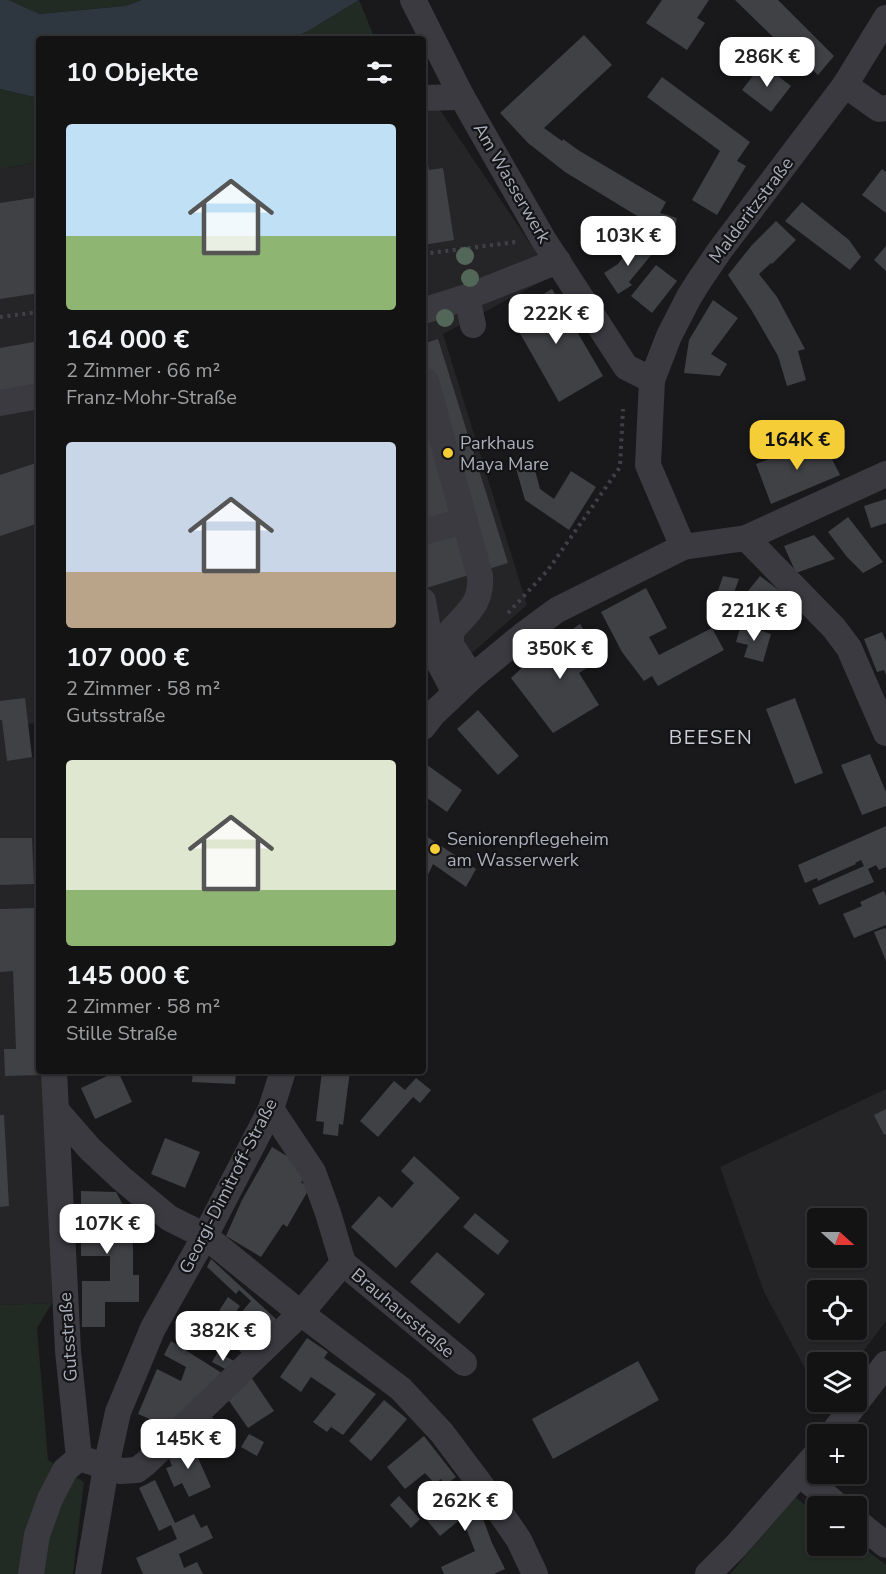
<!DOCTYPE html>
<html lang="de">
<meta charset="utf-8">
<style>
:root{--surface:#131314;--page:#1c1c1d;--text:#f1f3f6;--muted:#9d9ea0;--line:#323234;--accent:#f5ce37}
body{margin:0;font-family:"Nunito Sans",sans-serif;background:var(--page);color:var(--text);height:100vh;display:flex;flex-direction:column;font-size:22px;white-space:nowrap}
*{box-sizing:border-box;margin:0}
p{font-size:20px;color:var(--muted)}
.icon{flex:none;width:33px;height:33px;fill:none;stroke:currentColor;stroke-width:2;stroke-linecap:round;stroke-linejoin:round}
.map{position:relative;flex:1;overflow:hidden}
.drawer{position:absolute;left:36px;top:36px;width:390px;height:1038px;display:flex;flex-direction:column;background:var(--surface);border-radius:6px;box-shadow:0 2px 4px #0004,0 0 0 2px var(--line)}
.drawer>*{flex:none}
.needle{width:39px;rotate:111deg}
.controls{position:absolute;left:807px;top:1208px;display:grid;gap:12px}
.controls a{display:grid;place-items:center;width:60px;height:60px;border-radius:6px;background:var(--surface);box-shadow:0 2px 4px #0004,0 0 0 2px var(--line);font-size:30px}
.price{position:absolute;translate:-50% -51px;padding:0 14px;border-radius:12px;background:#fff;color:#222;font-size:20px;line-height:39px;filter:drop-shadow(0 2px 3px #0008)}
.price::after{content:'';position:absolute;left:50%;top:36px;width:18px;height:14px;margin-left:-9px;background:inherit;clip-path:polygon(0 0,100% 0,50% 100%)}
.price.active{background:var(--accent);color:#111}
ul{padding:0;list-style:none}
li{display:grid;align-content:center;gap:12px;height:318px;padding:0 30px}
li span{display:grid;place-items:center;height:186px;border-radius:6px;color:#555}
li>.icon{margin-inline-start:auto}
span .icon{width:108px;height:108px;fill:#fffc;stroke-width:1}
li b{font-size:26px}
h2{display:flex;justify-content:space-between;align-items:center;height:72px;padding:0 30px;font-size:26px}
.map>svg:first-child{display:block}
.built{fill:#252528;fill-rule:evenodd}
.green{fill:#212a23}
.water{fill:#2e3640}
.building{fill:#404145;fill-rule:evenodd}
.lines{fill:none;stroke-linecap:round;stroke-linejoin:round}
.path{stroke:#404147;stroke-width:4;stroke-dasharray:3 4.5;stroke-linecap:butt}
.minor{stroke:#3a3a40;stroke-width:26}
.tree{fill:#536758}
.poi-dot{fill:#f5ce37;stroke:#141416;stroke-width:2}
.labels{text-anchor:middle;stroke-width:4.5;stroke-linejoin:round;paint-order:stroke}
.street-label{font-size:18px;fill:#abaebb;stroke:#141416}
.poi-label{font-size:18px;fill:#abaebb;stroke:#141416;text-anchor:start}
.neighbourhood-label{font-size:20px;letter-spacing:1.5px;fill:#ccced7;stroke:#141416}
</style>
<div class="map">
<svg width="886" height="1574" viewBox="0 0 886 1574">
<rect width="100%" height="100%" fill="#19191b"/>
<g class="built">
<polygon points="426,82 432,98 552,276 443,334 527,605 442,679 423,668 423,83"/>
<polygon points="39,162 39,723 28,724 32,757 39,759 39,1071 46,1071 52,1303 0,1305 0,169"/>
<path d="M886,1089V1321L855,1362H818L817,1391L764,1292L720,1167ZM818,1218H856V1257H818ZM818,1290H856V1329H818Z"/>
</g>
<g class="green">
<polygon points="9,0 142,0 125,6 38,14"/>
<polygon points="359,0 375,39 290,39 308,31"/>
<polygon points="0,89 39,98 39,162 0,169"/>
<polygon points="52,1303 37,1328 48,1460 84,1482 73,1574 0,1574 0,1305"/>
<polygon points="795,1497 817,1514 818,1545 856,1545 857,1543 886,1565 886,1574 730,1574"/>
</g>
<polygon class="water" points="0,0 9,0 39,14 125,6 142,0 359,0 308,31 290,39 39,39 39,98 0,89"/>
<g class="building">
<polygon points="662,0 709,0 697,18 705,23 687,50 646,23"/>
<polygon points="735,0 778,0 834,56 818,75 805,63 802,65"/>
<polygon points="584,35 612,65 544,128 562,141 563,139 578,150 666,202 660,213 677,218 674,231 652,225 565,172 528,143 500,113"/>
<polygon points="762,64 791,86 771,112 742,90"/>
<polygon points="662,77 750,142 737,161 746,166 717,215 692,200 720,151 647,97"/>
<polygon points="424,140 429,170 443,168 454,240 423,245 423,141"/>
<polygon points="882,169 886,172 886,213 862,195"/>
<polygon points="39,197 39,293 0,299 0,203"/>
<polygon points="802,202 849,240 861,257 850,270 785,221"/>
<polygon points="776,221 796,240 772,264 771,263 759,274 777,297 805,349 798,351 806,380 787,386 778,356 752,311 728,275 752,245"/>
<polygon points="635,241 652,254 629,282 632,285 618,294 604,273 618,264"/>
<polygon points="886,246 886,271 874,260"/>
<polygon points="656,265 677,281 652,313 631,296"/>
<polygon points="552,289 603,376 559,402 509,314"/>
<polygon points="713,300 738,318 711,354 727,364 720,376 684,373 689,340"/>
<polygon points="438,339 508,563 423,589 423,344"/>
<polygon points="39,341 39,385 0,391 0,348"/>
<polygon points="822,439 840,475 771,504 756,464"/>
<polygon points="532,459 540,489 554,499 571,471 596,487 569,530 525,500 515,465"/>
<polygon points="39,462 39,523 0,536 0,475"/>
<polygon points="886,499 886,523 871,528 864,506"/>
<polygon points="848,517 883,562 863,573 847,557 828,532"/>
<polygon points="814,535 835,559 796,573 784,546"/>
<polygon points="723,576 739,579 724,620 710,614"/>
<polygon points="760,576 800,606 785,627 744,596"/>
<polygon points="646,588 667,628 649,637 659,655 712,628 724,650 658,686 652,676 644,681 622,652 601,612"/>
<polygon points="580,624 602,659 579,673 599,705 553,733 511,678 535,656"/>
<polygon points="741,624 771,634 763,662 744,657 748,645 736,642"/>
<polygon points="882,632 886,641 886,675 884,670 877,672 864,639"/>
<polygon points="25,698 32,757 7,761 2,720 0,720 0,701"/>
<polygon points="795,698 823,773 795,784 766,709"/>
<polygon points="478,710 519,756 498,775 457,729"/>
<polygon points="870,754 886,792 886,806 862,815 841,765"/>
<polygon points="423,762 462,790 447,812 423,795"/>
<polygon points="886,826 886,867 879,870 876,865 868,869 874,882 819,905 812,889 864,866 861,860 855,863 856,864 818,881 817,878 805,883 798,865"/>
<polygon points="423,834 476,869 466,887 433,864 427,877 423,874"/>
<polygon points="0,838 32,838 34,884 0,885"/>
<polygon points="884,891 886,896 886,925 854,938 843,914 862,906 860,902"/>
<polygon points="35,908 39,999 39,1071 42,1071 42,1075 5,1076 4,1049 16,1049 13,971 0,972 0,909"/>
<polygon points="885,928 886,930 886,961 874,932"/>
<polygon points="118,1071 132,1102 95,1119 81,1088"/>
<polygon points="193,1071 236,1071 235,1084 192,1082"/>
<polygon points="322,1071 350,1071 343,1125 339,1124 338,1136 323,1134 324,1122 316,1121"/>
<polygon points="416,1078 431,1090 420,1103 413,1097 378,1137 360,1121 394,1081 405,1090"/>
<polygon points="886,1109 886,1134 884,1135 874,1115"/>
<polygon points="0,1115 4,1115 9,1206 0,1207"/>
<polygon points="165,1138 200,1152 185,1188 151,1174"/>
<polygon points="272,1147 297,1162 304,1179 301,1182 309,1189 287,1227 283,1224 261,1257 226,1236 242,1200"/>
<polygon points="414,1156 460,1198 396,1268 351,1227 379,1196 392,1208 414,1183 401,1171"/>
<path d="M81,1191L116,1192L127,1212V1233H133V1275H139V1302H105V1327H82V1281H110V1256H81ZM92,1212H111V1227H92Z"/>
<polygon points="475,1213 509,1241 498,1255 463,1227"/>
<polygon points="437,1252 485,1294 459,1324 410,1282"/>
<polygon points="211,1259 276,1319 243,1354 227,1339 239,1327 233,1322 251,1301 239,1290 236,1294 207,1267"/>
<polygon points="228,1297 240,1306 227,1325 215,1317"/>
<polygon points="307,1338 328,1352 324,1358 376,1394 343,1435 331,1427 327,1432 313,1422 336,1394 311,1377 301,1392 280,1377"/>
<polygon points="171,1341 225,1375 166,1426 138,1414 157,1369 181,1381 186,1367 164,1355"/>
<polygon points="218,1352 234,1361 229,1371 212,1362"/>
<polygon points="638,1361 659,1400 553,1459 532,1419"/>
<polygon points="251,1377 274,1411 248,1428 225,1395"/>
<polygon points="384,1400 407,1419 371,1461 349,1441"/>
<polygon points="210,1415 233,1439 220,1450 198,1427"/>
<polygon points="249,1434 264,1442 257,1456 241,1447"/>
<polygon points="424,1436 456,1477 445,1485 441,1479 435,1484 425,1473 405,1489 387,1467"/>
<polygon points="190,1440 211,1487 189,1497 182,1483 174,1487 166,1468 172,1466 168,1456"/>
<polygon points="155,1480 175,1523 194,1514 201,1528 207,1525 213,1538 179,1554 184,1568 197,1562 203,1574 143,1574 136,1558 177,1539 171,1525 159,1531 139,1488"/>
<polygon points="459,1482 478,1505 492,1543 505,1569 494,1574 444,1574 441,1567 475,1551 462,1518 440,1536 421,1513"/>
<polygon points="399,1496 420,1519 411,1528 390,1505"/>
</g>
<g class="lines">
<g class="path">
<polyline points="423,254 516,242"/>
<polyline points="0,317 39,312"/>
<polyline points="508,613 548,570 620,467 623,409"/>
</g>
<g class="minor">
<polyline points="413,0 462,97 543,239 626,367 652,380"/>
<polyline points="845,85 879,109 886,108"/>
<polyline points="423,98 462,97"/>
<polyline points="423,311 467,297"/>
<polyline points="473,325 467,297 558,261"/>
<path d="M423,381H426L480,576C482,603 468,612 451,631V645L472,677"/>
<polyline points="0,403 39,396"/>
<polyline points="423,532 464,521"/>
<polyline points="746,538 834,628 849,648 886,733"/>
<polyline points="683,547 648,465 652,380 669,336 689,297 699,281 720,250 845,85 886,18"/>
<polyline points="423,601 431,647 455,693"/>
<polyline points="423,727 433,714 472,677 523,635 557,610 683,547 746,538 886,474"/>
<polyline points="54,1071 68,1351 79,1458"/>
<polyline points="271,1109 313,1172 328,1213 343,1263 464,1363"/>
<polyline points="56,1110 90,1149 121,1178 169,1218 205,1236 294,1308 401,1389 442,1433 484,1489 519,1540 535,1574"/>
<polyline points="832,1434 886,1364"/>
<polyline points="800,1474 838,1506"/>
<polyline points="856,1521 886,1545"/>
<polyline points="31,1574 37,1535 50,1499 65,1470 79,1458 121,1471 137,1470 146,1463 301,1313 343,1263"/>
<polyline points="88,1574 106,1467 118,1412 153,1328 205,1236 271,1109 283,1071"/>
<polyline points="708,1574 736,1546 818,1452"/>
</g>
</g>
<g class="tree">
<circle cx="465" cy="256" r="9"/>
<circle cx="470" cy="278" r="9"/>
<circle cx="445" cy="318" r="9"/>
</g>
<g class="poi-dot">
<circle cx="448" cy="453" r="6"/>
<circle cx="435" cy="849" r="6"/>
</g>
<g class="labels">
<g class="street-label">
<text transform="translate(512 183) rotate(60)" y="6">Am Wasserwerk</text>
<text transform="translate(751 210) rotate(-53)" y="6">Malderitzstraße</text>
<text transform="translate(228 1186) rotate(-63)" y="6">Georgi-Dimitroff-Straße</text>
<text transform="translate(403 1313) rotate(40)" y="6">Brauhausstraße</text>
<text transform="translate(68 1337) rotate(-94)" y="6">Gutsstraße</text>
</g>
<g class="poi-label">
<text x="460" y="449">Parkhaus<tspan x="460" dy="21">Maya Mare</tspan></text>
<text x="447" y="845">Seniorenpflegeheim<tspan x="447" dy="21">am Wasserwerk</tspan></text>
</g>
<g class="neighbourhood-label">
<text x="711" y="744">BEESEN</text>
</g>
</g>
</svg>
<div class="controls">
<a><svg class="needle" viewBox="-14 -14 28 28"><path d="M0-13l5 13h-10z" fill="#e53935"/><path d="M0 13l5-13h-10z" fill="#9d9ea0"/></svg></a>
<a><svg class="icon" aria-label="locate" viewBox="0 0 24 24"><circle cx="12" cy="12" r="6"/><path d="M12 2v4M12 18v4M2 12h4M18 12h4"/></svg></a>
<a><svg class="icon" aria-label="layers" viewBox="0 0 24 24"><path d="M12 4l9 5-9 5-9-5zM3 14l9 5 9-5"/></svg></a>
<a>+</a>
<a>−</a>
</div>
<b class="price" style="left:767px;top:88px">286K €</b>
<b class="price" style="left:628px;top:267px">103K €</b>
<b class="price" style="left:556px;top:345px">222K €</b>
<b class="price active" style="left:797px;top:471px">164K €</b>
<b class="price" style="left:754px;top:642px">221K €</b>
<b class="price" style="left:560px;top:680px">350K €</b>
<b class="price" style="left:107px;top:1255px">107K €</b>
<b class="price" style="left:223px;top:1362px">382K €</b>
<b class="price" style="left:188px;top:1470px">145K €</b>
<b class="price" style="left:465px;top:1532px">262K €</b>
<section class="drawer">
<h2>10 Objekte<svg class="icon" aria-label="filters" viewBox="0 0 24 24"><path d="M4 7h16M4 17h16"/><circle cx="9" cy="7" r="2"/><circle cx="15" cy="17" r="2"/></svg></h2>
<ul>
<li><span style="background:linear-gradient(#bfe0f5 60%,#8fb573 0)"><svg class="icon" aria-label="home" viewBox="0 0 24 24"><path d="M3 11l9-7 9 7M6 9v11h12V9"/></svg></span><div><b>164 000 €</b><p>2 Zimmer · 66 m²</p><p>Franz-Mohr-Straße</p></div></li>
<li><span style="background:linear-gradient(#c9d6e8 70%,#b9a48a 0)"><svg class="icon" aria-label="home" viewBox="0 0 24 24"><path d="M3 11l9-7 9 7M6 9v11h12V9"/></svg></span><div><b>107 000 €</b><p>2 Zimmer · 58 m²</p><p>Gutsstraße</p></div></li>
<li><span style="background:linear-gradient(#dfe7d0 70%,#8fb573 0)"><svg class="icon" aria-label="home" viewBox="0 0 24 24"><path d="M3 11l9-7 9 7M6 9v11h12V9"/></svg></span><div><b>145 000 €</b><p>2 Zimmer · 58 m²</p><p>Stille Straße</p></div></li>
</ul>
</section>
</div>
